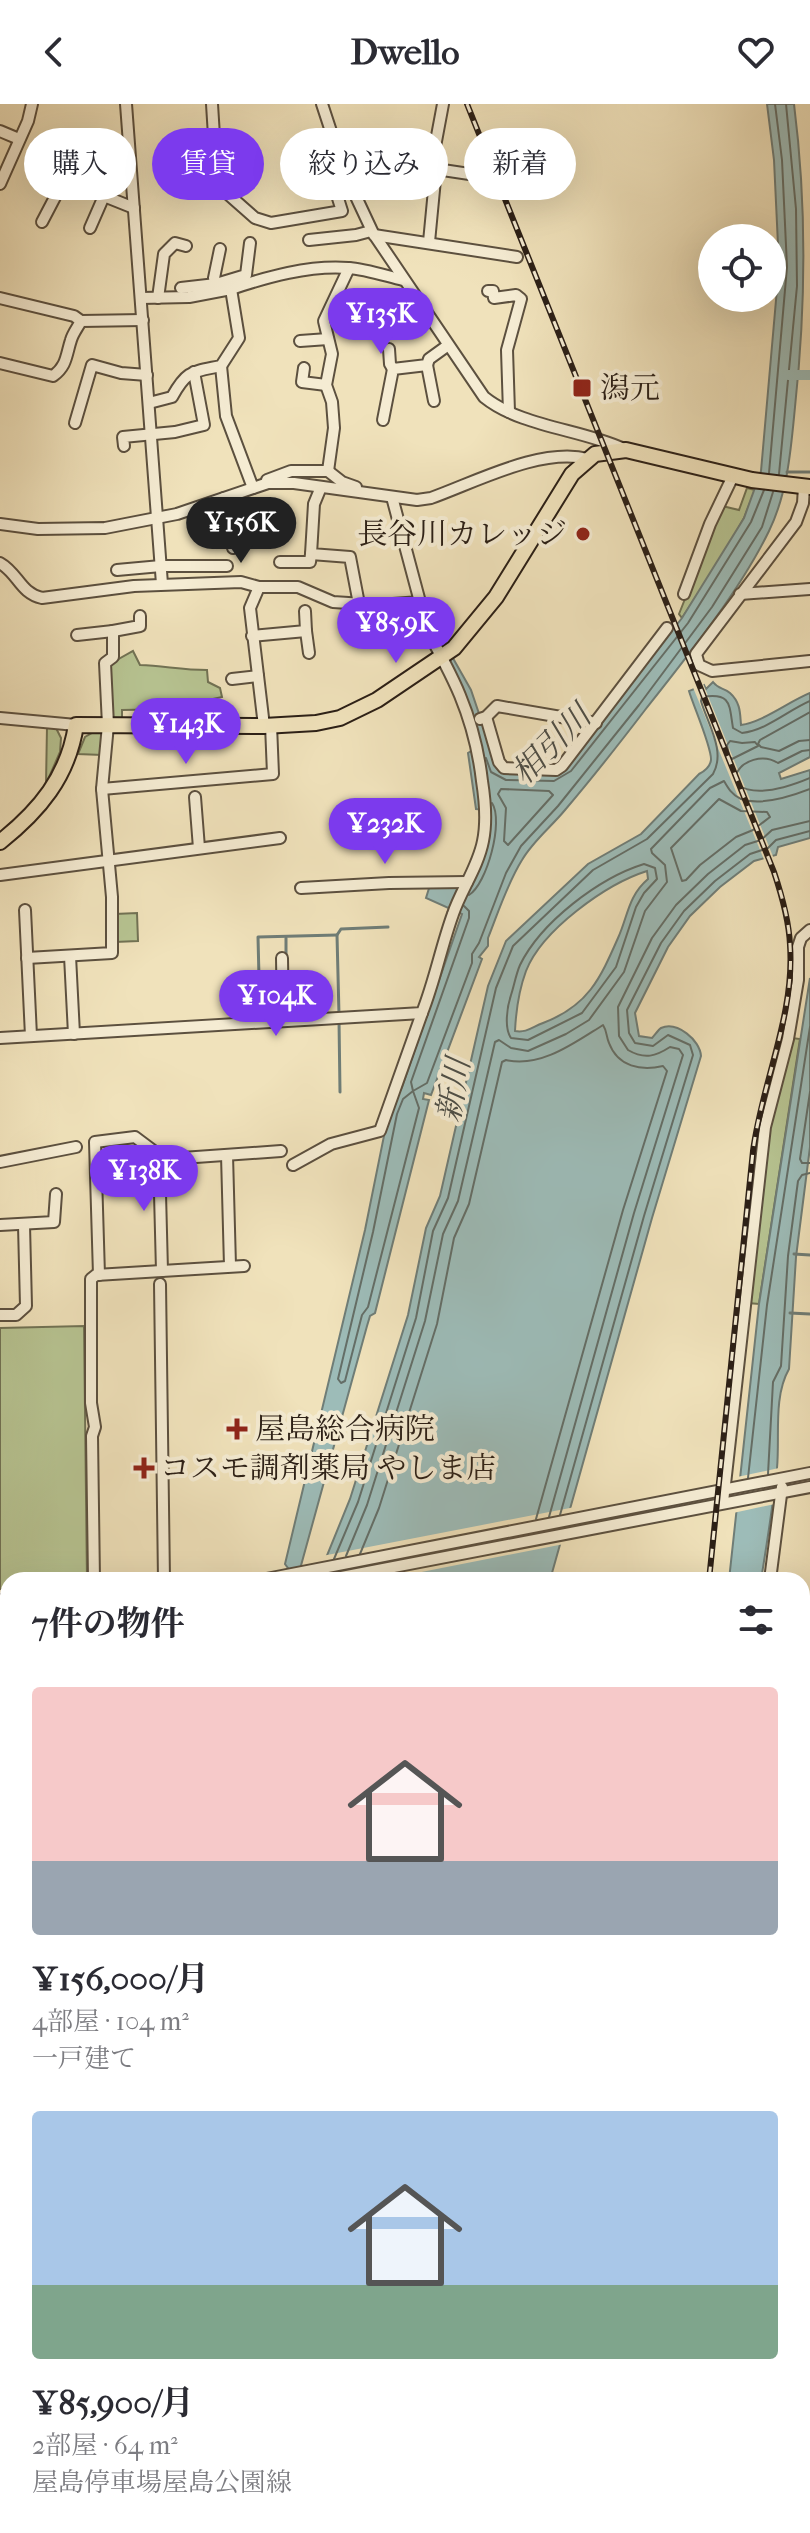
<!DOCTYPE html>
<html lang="ja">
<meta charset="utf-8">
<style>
:root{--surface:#fff;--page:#f7f7f7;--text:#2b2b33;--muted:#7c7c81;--accent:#7c3aed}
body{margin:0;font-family:"IM FELL French Canon","Noto Serif JP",serif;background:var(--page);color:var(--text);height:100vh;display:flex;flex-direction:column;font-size:30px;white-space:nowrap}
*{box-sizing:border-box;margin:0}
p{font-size:26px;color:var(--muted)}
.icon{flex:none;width:44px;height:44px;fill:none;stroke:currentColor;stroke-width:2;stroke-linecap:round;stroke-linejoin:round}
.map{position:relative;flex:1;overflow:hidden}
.sheet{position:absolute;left:0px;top:1468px;width:810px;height:962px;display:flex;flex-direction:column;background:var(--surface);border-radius:24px 24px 0 0;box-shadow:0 8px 32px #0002}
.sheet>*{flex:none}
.top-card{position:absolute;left:24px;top:24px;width:762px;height:72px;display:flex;gap:16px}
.tools{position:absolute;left:698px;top:120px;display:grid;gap:16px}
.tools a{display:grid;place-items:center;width:88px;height:88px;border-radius:50%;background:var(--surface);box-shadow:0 8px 32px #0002;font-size:40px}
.price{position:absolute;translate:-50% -68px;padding:0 18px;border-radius:28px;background:var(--accent);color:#fff;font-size:26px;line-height:52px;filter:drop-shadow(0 2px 4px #0008)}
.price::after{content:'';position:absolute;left:50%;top:48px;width:24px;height:18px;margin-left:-12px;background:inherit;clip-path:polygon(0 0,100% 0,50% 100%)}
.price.current{background:#222;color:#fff}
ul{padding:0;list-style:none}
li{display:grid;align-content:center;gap:16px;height:424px;padding:0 32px}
li span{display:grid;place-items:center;height:248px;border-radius:8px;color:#555}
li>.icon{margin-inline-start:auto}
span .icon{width:144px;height:144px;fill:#fffc;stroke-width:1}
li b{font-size:34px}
h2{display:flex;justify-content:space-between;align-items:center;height:96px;padding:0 32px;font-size:34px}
.pill{padding:0 28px;border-radius:36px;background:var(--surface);box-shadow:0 8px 32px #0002;font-size:28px;line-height:72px}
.pill.current{background:var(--accent);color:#fff}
header{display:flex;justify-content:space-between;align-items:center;height:104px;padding:0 32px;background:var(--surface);font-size:36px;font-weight:800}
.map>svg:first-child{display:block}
.green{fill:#b7c492;stroke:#717254;stroke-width:2}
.water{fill:#9dbcb8;stroke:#6f7d77;stroke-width:2;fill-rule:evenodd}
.pier{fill:#f0e2bb}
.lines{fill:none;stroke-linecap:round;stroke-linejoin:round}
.shore{stroke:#646e67;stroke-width:2}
.stream{stroke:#6f7d77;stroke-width:3}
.canal{stroke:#9dbcb8;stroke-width:10}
.minor-casing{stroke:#5c503f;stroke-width:14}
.major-casing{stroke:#2b1f16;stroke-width:18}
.minor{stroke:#f5ecd3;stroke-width:10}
.major{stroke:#f0e2bb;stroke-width:14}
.rail-casing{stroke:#2b1f16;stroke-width:6}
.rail{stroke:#f5ecd3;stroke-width:3;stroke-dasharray:9;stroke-linecap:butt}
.poi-dot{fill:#8f2418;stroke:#f5ecd3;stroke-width:3}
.labels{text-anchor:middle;stroke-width:8;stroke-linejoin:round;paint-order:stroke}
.poi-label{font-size:30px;fill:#2b1f16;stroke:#f5ecd3;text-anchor:start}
.water-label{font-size:32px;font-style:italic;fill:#4d4e47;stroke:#f5ecd3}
</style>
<header><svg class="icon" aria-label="back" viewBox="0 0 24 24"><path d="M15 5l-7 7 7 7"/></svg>Dwello<svg class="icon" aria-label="heart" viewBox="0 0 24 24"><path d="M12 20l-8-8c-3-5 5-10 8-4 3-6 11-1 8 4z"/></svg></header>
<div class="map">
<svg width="810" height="2429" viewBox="0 0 810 2429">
<rect width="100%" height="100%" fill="#f0e2bb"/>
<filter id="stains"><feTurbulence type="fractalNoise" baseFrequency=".0025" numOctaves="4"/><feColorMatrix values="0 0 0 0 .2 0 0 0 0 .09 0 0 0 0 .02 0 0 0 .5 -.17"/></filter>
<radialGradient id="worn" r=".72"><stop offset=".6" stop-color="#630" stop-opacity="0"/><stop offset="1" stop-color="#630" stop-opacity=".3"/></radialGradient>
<g class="green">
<polygon points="747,384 755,386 744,414 724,450 682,514 679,510 722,402 739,406"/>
<path d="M133,547L140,561C165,562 182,566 207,566L208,578L220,584L222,593L208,596L209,615L180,616L179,605L122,606V615L111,614L108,561Z"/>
<polygon points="47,623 56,624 61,634 60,648 46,680"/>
<polygon points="92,629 104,629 102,651 78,650 85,633"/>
<polygon points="382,717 385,742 359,745 355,720"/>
<polygon points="137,809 138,837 115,838 115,810"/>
<polygon points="792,934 800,935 759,1200 748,1199 769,1023"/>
<polygon points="84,1222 87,1476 8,1476 8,1485 0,1485 0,1224"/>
<polygon points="59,2422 629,2422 629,2429 49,2429"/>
</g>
<g class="water">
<path d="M767,0H794C807,102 806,201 795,303C791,344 788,388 769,427C740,487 687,553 645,606C619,640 593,673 565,706C551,723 533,737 522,756C507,780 498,809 488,834V842L479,853L482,855L431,991L424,989L423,995L429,996L375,1209L370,1212L367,1222L297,1476L285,1460L365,1126L389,1007L402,983L462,810L426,794L430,781L468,783L487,706L476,705L468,649L481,641C467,591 446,553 420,508L424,503L471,586L497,663L566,661L682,514L744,414L761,367L779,162L774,56Z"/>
<path d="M713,578C719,586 723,583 730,589C741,599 740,610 741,621C763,618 788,598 810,589V653L779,669L781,675L810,666V734L778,743L776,751L754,757L720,783L690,812L668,843L635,909L639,932L652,934C654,932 659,925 661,924C677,917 700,936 701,952L652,1114L550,1476H317L350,1395L408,1211L426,1124L440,1092L488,882L506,837L588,760L641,730L699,670C705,667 710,663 711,656C712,644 693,601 689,587L704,581L706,585ZM647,767L648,775C628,792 628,812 618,834C600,875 588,902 543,919C532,923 527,929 515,927C516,906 519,886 526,867C542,826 606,780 647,767Z"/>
<path d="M810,874V1043L796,1153L789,1265C773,1293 780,1333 777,1364C773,1401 767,1439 761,1476H729L759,1200Z"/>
<polygon points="802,1803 810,1803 810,2032 802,2033"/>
<polygon points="8,1985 8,2125 0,2130 0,1990"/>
<polygon points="8,2165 8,2422 59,2422 49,2429 0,2429 0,2171"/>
</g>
<g class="pier">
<polygon points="702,577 774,755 765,758 692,581"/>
<polygon points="779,1364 775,1400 733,1409 737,1373"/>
<polygon points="575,1403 564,1440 381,1476 313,1476 322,1452"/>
</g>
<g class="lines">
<g class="shore">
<polyline points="769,369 787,163 782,56 775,0"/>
<polyline points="779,370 797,182 796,105 786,0"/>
<polyline points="810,608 760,636 758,640 761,643 779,647 799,637 810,636"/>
<polygon points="730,637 742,639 755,638 758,642 732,655 729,652 727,641"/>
<path d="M810,646L802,647L778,659C764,650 741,655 735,673L738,681C757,694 791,682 810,674"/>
<polyline points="486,654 491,668 506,676 554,677 571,667 688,519 751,418 764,386"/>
<polygon points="501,685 549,687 553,691 508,741 504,737 506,704 498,690"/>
<polygon points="719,695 741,707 767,708 770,713 753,726 736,733 700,761 686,776 682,777 671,744"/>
<path d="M644,760L655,764L657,775L644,789L636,803L616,863L582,909L528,936L511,934C504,924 507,903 511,891C514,882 516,870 520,861C541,818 599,774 644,760Z"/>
<path d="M469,791C487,780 504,717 492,699"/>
<polyline points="464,802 469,807 469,814 411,978 413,987 403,995 397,1010 373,1128 338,1275 341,1279 345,1277 362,1211 368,1203 419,1004 413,987 427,979 472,859 472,850 479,839 506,769 521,742 558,702 639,601 712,503 762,423 773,388"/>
<polyline points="810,988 800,1055 802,1059 810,1059"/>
<polyline points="768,1370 773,1278 781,1262 788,1152 798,1077 802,1071 810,1069"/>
<polyline points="748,1374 767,1201 810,923"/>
<polyline points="560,1411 644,1112 693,951 690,941 668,931 653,942 635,939 629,929 627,906 661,839 684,807 715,777 750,750 768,744 776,736 810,727"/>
<path d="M549,1413L634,1109L683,951L679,945L670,943C656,952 645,956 628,946L619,932L618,903L652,834L676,801L708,770L745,741L761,736L772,726L810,717"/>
<path d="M360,1450L379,1404L437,1220L454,1134L469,1100L502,958L506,956C541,964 574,939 603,921C607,927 606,932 609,939C618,963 641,967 663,962L667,967L623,1106L536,1415"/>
<path d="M346,1452L367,1401L425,1217L443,1130L458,1097L495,938L499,936L511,944L528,947L566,930L589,916L624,868L645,807L667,778L665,761L652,749L651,745L710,684L724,677C728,684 732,691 741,695C761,702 792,692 810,685"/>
<path d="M334,1455L358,1398L416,1214L433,1127L448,1094L496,884L513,842L593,766L647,735L713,670C726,647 708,621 701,597L702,593C732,588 729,601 733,624L742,629C767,626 787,607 810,597"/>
</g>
<g class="stream">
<polyline points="787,368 810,368"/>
<polyline points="286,834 286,855"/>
<polyline points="339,911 337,831 341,825 388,823"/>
<polyline points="260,914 258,833 337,831"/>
<polyline points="339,916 340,988"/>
<polyline points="794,1150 810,1151"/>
<polyline points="790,1209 810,1210"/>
<polyline points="807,1781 810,1781"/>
</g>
<polyline class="canal" points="788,271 810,271"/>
<defs>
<g id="minor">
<polyline points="126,0 162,480"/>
<polyline points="212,0 214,32"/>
<path d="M322,0L344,67L373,129L484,293C521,323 581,325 624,345"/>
<polyline points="0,27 19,35"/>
<polyline points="436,65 476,71"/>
<polyline points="219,71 221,84 255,114 271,119 342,107 336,88 350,79"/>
<polyline points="0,80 28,17 32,0"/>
<polyline points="42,118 64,76 134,104"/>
<polyline points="90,124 104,92"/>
<polyline points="374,131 517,153"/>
<polyline points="309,136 356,131 371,127"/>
<polyline points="429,138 436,65 434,48 443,0"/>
<polyline points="181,184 216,180 214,174 220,145"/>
<polyline points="217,186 216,180 246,171 250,139"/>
<polyline points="488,187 493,187 494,194 516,191 521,195 507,246 509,308"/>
<polyline points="0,194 74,212 81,217"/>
<polyline points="141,194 189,193 231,185"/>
<polyline points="158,194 164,150 175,139 186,142"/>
<polyline points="300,237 328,235"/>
<polyline points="389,245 390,260 393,265"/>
<path d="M0,259L53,272C67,262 66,251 71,236C73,229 78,223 81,217L143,216"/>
<polyline points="427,261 434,297"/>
<polyline points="221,262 226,312 253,384"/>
<polyline points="304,264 302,278 326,281"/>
<path d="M149,299L172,293C187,266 192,268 221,262L239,234L231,185C267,173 309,161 348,164C366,165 386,172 403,176"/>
<polyline points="383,316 393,265 427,261 429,255 447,242"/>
<polyline points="75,319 92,261 121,269 147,271"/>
<polyline points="124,342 123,333 175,328 204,321 194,268"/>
<polyline points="328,367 334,324 332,298 326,281 332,250 324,217 349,164"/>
<polyline points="267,376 291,367 328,367 342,378 356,383"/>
<polyline points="321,383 314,400 311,450 350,453 359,500"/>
<polyline points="804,383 803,399 796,418 696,550 699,561 712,567 810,557"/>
<polyline points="224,394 233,444"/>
<path d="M0,420L38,425L105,424L177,410L268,379H294L417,396L431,394C476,378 541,343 588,355"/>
<polyline points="280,458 310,458 311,450"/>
<path d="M0,459C18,469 20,489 42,494L134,482L241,478L259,483H298L333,498L379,501L420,498L392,393"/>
<polyline points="117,466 161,462 227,462"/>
<polyline points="259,483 250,504 264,622"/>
<polyline points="684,490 710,420 733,372"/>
<polyline points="740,490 810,485"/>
<polyline points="306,527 309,549"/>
<polyline points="77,531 113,527"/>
<polyline points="252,532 306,527 305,507"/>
<polyline points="232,575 258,572"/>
<polyline points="486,613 499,658 504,664 556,666 562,662 667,524"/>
<polyline points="0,614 76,621"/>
<polyline points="480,615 486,613 497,602 596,619"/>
<polyline points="102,685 273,670 271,621"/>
<polyline points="195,693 199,744"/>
<polyline points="0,771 280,734"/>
<polyline points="301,784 389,779 467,778"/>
<polyline points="25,806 31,932"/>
<polyline points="70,852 74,930"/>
<polyline points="27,854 112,849 112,793 102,685 108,621 105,559 113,553 113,527 140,522 140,512"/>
<polyline points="282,854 283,916"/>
<path d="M0,934L422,909C435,876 441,843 453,810C461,786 478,763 483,737C487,718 485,696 482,677C474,608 450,567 417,508L420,498"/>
<polyline points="159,1051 162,1167"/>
<polyline points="227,1051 230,1162"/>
<polyline points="0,1058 76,1043"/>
<polyline points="293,1061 331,1040 380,1027 422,909"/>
<polyline points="0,1121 54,1118 56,1090"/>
<polyline points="99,1171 95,1038 135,1033 159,1051 182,1054 281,1047"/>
<polyline points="160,1180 164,1476"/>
<polyline points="0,1211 16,1211 26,1202 24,1121"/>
<polyline points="723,1398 765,1023 788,935 798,876 798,843 801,834 810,826"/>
<polyline points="94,1476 92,1332 95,1323 91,1299 91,1175 96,1171 244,1162"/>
<polyline points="261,1476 810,1369"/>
<polyline points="326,1476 810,1383"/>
<polyline points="770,1476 782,1383"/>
<polyline points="0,1496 8,1496"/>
<polyline points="0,1508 8,1507"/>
<polyline points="802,1525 810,1525"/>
<polyline points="0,1778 8,1779"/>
<polyline points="802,1793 810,1794"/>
<polyline points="0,1945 8,1940"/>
<polyline points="802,2036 810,2036"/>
<polyline points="802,2154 810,2154"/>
<polyline points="802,2284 810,2284"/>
<polyline points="802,2382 810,2382"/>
<polyline points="655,2429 655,2422"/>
<polyline points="711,2429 712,2422"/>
</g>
<path id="major" d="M0,738C39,707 68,673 76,621L264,622L316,619L340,614L377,596L454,544L496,493L572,370L595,350L626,346L752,376L810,383"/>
</defs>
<use href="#minor" class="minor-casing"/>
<use href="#major" class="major-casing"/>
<use href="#minor" class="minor"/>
<use href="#major" class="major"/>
<defs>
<g id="rail">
<path d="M467,0L774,768C782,792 789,816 790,841C795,911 762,978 753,1047L709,1476"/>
<polyline points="648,2429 648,2422"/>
</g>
</defs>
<use href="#rail" class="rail-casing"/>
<use href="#rail" class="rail"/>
</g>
<g class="poi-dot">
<rect x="572" y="274" width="20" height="20" rx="4"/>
<circle cx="583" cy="430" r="8"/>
<path d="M233 1313h8v8h8v8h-8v8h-8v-8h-8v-8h8z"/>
<path d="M140 1352h8v8h8v8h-8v8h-8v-8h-8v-8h8z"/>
</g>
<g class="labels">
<g class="poi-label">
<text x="600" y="294">潟元</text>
<text x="567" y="440" text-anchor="end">長谷川カレッジ</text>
<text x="255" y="1335">屋島総合病院</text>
<text x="160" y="1374">コスモ調剤薬局 やしま店</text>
</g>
<g class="water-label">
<text transform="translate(551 640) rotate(-45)" y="11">相引川</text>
<text transform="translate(453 986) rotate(-80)" y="11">新川</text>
</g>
</g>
<rect width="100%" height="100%" filter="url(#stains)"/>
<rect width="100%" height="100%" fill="url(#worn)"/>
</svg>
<div class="tools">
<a><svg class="icon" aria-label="locate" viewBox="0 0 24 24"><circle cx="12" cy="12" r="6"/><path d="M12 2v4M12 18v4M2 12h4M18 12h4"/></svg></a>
</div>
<b class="price" style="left:381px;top:252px">¥135K</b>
<b class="price current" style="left:241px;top:461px">¥156K</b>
<b class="price" style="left:396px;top:561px">¥85.9K</b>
<b class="price" style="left:186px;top:662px">¥143K</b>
<b class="price" style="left:385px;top:762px">¥232K</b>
<b class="price" style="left:276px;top:934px">¥104K</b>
<b class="price" style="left:144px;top:1109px">¥138K</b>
<div class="top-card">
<a class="pill">購入</a>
<a class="pill current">賃貸</a>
<a class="pill">絞り込み</a>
<a class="pill">新着</a>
</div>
<section class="sheet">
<h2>7件の物件<svg class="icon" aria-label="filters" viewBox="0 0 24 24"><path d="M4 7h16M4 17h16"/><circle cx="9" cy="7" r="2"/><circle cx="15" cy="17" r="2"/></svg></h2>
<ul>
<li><span style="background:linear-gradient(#f6c9c9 70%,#9aa5b1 0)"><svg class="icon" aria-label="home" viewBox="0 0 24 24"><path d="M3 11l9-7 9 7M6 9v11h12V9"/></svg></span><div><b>¥156,000/月</b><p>4部屋 · 104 m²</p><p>一戸建て</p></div></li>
<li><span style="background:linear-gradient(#a9c7e8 70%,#7fa58c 0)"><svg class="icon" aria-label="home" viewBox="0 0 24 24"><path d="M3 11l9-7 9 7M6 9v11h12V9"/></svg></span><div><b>¥85,900/月</b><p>2部屋 · 64 m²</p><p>屋島停車場屋島公園線</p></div></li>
</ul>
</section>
</div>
